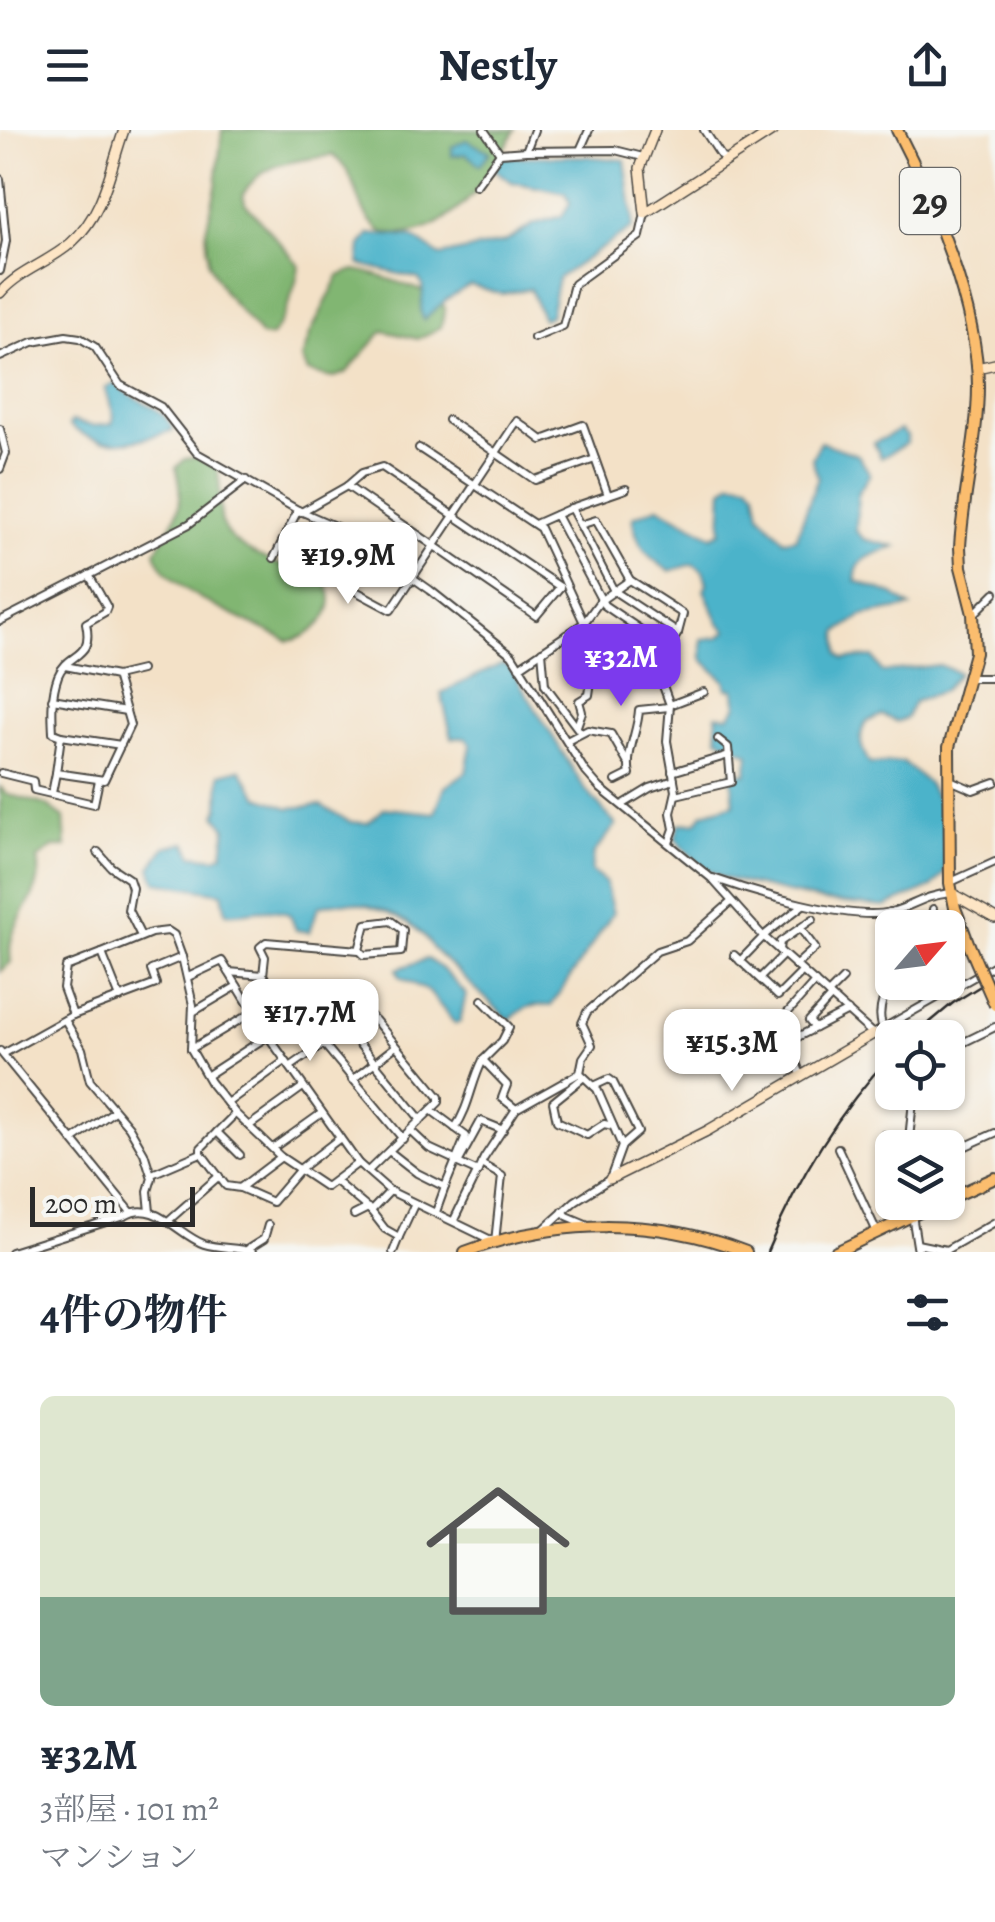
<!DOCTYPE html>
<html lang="ja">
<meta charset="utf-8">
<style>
:root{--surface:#fff;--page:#f2f2f3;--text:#1f2937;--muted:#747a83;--accent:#7c3aed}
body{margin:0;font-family:Alegreya,"Noto Serif JP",serif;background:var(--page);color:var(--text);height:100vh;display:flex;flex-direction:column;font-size:38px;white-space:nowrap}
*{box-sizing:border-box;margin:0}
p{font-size:32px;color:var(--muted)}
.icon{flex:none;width:55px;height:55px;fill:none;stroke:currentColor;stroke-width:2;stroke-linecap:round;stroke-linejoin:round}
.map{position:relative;height:1122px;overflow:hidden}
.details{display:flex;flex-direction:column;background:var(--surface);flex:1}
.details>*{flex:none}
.needle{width:65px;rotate:62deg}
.buttons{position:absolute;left:875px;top:780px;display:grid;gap:20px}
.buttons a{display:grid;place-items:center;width:90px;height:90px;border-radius:15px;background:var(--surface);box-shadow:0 2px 8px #0004;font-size:50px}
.scale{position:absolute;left:30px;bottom:25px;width:165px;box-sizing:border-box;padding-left:10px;border:5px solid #2b2b2b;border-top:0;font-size:28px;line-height:35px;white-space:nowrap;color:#2b2b2b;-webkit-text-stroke:8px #f6f6f2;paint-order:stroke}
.price{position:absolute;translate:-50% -85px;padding:0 22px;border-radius:20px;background:#fff;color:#222;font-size:32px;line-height:65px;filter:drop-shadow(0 2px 5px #0008)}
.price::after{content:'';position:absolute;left:50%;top:60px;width:30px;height:22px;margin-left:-15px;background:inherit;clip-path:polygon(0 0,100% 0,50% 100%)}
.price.current{background:var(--accent);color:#fff}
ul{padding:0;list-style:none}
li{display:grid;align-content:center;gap:20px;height:530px;padding:0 40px}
li span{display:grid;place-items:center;height:310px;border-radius:15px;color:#555}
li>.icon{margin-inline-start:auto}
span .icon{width:180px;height:180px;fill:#fffc;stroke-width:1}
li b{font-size:42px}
h2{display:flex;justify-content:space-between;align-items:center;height:120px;padding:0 40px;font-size:42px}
header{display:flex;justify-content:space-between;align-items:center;height:130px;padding:0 40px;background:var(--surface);font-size:45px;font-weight:700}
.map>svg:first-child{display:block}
.forest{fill:#81b672;stroke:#56704e;stroke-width:2.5}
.water{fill:#4bb3ca;stroke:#3b6f7a;stroke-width:2.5}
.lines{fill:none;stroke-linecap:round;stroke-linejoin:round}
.street-casing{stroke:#494642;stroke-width:10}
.secondary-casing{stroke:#494642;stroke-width:12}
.primary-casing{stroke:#494642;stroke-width:14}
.street{stroke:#fff;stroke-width:6}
.secondary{stroke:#fde5c5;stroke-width:9}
.primary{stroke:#fbbd6e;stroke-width:10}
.rail{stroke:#2b2b2b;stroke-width:2.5}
.primary-bridge-casing{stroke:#494642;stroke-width:14;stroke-linecap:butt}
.primary-bridge{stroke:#fbbd6e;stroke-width:10}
.labels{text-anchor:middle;stroke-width:9;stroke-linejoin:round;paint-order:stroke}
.shield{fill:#f6f6f2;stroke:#686867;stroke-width:2.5}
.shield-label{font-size:38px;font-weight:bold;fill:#2b2b2b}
</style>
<header><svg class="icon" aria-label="menu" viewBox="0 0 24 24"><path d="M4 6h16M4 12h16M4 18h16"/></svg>Nestly<svg class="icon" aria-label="share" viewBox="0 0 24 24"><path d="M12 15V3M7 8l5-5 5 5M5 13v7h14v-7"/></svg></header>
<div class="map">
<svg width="995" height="1122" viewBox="0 0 995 1122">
<rect width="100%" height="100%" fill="#f6f6f2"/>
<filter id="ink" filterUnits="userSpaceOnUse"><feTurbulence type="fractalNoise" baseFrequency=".01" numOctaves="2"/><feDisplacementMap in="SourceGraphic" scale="20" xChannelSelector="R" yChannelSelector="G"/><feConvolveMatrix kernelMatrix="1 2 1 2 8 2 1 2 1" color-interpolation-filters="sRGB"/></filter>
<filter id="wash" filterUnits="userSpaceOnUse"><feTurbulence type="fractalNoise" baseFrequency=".0048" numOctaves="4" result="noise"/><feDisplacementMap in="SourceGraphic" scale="40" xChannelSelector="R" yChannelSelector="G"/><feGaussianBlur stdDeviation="2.25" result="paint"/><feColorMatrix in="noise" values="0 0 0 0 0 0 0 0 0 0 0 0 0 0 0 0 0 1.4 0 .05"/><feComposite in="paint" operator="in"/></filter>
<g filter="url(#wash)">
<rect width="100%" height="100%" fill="#f3e1c7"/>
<g class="forest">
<path d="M222,0H515C492,43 459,98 405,104C396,105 383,105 376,97C353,75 360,47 333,25C298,32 264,29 243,64L245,73L299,135C298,152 282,196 270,207L261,206L224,162L209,134L206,100L216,57Z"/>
<path d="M354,140C382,143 408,159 436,164L445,178L441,197L418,209L383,201L346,243L332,248L308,242L302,229L310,204L339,146Z"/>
<path d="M197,327L217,338C222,358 218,376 222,393C230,423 296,440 323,450C346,476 314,508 288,511C251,491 168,465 155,422C174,393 188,373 176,338L185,329Z"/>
<path d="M0,657L7,664L46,675L64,688L66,717H53L38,729C47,770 3,789 11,832L0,842Z"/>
</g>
<g class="water">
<polygon points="466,10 490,22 480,35 466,24 452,26 452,17"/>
<path d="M580,26L625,30L633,87L632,98L558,148L550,186L543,189L530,159L502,164L470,155L447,169L424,190C415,178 429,163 419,149L359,134L361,116L370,104L413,107L440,126L505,112L534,94L562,86L570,73L566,63L512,52L495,40L502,27Z"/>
<path d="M115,253C133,273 163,273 173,300C137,312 101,322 69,295L72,291L92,296L112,294L114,286L105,258Z"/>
<polygon points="900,300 907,306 907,313 881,328 874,313"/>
<path d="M820,312L858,325L870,344L858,363L856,401L864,409L896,417C878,423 853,427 856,451L892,464L911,477L862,486L838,502L839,524L844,529L873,527L882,542L939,535L959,543L943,561L914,572L906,588L897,592L882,585L866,592C857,608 861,619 870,634L903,632L927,652L947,686L945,743L932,757L885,777L822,771L723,748L700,735L675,709L679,694L697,692L703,683L734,674L731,642L746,644L749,624L718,608L716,585L729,586L737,576L734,559H727L725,551L702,529V509L719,507L727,501L719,493L704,460L707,453L703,441L693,434L670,441C647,428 635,413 633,387L658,377L712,406L721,402L723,359L732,352L749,353L756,361L760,384L784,410L796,408L818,347L812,329Z"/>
<path d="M501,534L510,537L585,659L616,695L594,723L591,741L605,752L613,783L551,876C530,873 524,878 509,890L433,819C417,786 353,762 318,777L310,802L296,800L290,785C267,774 250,785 226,783L222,763L156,752L151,738L165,717L186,713L193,725L216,728L223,724L226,698L216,685L219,678L220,644L240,639L259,667L289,678L321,675L350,692L368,693L385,678L435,683L445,657L466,642L471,615L466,608H452L441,563Z"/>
<polygon points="427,829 441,838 466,864 460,892 455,894 429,862 400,847 397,839"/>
</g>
</g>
<g filter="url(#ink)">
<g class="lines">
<defs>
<g id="street">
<polyline points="484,0 500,23"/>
<polyline points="534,0 526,21 615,20 643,27"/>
<polyline points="704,0 725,32"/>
<polyline points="581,18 589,0"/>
<polyline points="0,49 6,111 0,141"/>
<polyline points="476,56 500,23 526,21"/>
<polyline points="534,208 563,196 574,154 640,106 645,83"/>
<polyline points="0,227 33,212 66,206 80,208 95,217 120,255 161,277 197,323 298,380 346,401 430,460 512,525 585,641 600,658 711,748 763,806 873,904 995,835"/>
<polyline points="448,290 535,350 595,329"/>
<polyline points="0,299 6,323 0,339"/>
<polyline points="419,318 540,398 591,508 658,542 670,575 667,611 676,661 671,683 674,699 669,713"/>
<polyline points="347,356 536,486 560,457"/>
<polyline points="571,378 626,359"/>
<polyline points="301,382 347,356 362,343 382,337 560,457"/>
<polyline points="556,385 604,475 669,519"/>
<polyline points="535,394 571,378 580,395 596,390 630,450 683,484 678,503 656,540"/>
<polyline points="580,395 614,461 678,503"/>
<polyline points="287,402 298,380"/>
<polyline points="349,403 341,407 322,443 391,480 517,291 542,310 583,295 608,365"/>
<polyline points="274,428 287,402 332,422"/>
<polyline points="354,428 364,414"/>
<polyline points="974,484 995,463"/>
<polyline points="0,491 189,394 246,350"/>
<polyline points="566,505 571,515 585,525"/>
<polyline points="542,521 545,555 581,603"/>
<path d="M65,536L116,546L130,595L104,650L56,643L61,606L53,603C52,584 51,565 58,546C68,521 94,530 86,493L105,482L107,477L89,445"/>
<polyline points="519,537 584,493 600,471 630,450"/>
<polyline points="116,546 141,540"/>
<polyline points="969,548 995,548"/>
<polyline points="52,569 126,581"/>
<polyline points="670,575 704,562"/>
<polyline points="577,596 582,582 579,571 589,565 592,544"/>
<polyline points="61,606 121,615"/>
<polyline points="567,611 588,600 611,604 627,632"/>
<polyline points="672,642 729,625"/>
<polyline points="1,643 33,651 34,660 94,674 99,650"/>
<polyline points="950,650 973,660 995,652"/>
<path d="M616,651L630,644C625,624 638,601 639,580L669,577"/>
<polyline points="52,663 56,643"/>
<polyline points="676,665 731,652 728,617 718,609"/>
<polyline points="622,675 650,658 674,650"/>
<polyline points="98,722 111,737 129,749 132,758 128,780 141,806"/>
<path d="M713,748C752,762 851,792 891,782C914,776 922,766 951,763"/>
<polyline points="951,752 995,732"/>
<polyline points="889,782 894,798"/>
<polyline points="930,798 933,779"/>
<polyline points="779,820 780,812 813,789"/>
<polyline points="734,825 778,866 802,842"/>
<polyline points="740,831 767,803 803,775"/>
<polyline points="795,836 815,818 800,798"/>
<polyline points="229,842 263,845 265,827 260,817 266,812 359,820 364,825 401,822 403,800 391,791 366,794 359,820"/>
<polyline points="263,845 294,894"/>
<path d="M892,845C879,879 874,886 892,919"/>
<polyline points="188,847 222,831 268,906 358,1033 390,1061 495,1112 502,1046 481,1034"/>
<polyline points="760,848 783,825"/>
<polyline points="828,864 843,849"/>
<polyline points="120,868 102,823 151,803 168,801 174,805 182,827"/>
<polyline points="482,870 509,897 502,911 483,930"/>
<polyline points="326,873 421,990"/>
<polyline points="193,882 237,856"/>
<polyline points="73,885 63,858 66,837 102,823"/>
<polyline points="303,889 403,1009"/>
<polyline points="65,890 82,919 90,951 129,997 144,1023 152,1048 148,1061 150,1082"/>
<polyline points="815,898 809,891 831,867"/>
<polyline points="799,906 781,890 815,852"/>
<polyline points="271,910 331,870 351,867 375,890 439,967 439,972 368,1041"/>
<polyline points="191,919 253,882"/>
<polyline points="948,920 995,897"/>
<polyline points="0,921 131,1082"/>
<polyline points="3,924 73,885 156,854 151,840 182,827 193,875 191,919 210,952 235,983 281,1027 326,1057 358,1033"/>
<polyline points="290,937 323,914"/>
<polyline points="208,945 268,906"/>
<polyline points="801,945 788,912 848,881"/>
<polyline points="584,947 553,972 557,991 587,1005 604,994 613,996"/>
<polyline points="352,950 396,916"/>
<polyline points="594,956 609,949 613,952 638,1002 622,1016"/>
<polyline points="227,973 285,931"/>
<polyline points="235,984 201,1018 201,1023 226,1056 240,1058"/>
<polyline points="249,996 303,957"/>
<path d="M455,998C470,976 471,953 483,930L507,955L502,968L516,979"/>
<polyline points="411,1001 429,1018 455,1030"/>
<polyline points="217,1002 240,1025"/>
<polyline points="884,1005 900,1018"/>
<polyline points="73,1010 114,981"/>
<polyline points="273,1018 322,983"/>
<polyline points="838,1018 877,1102"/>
<polyline points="908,1018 914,962"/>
<polyline points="389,1021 417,1043 445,1057 466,1006 431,980"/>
<polyline points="948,1024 995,1003"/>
<polyline points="281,1027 240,1058 272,1072 301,1038 340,1008"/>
<polyline points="478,1042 458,1033 481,991 503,1000"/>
<polyline points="152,1044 201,1023"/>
<polyline points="335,1051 371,1081 390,1061"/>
<polyline points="910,1072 918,1122"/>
<polyline points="371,1081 385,1099 399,1107 414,1075"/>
<polyline points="563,1081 567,1086 586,1094"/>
<polyline points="436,1082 445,1057"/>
<polyline points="354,1085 368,1078"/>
<polyline points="454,1090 484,1028 516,979 580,943 583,928 592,915 582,893 587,882 657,821 687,811 731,772"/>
<polyline points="168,1091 219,1046"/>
<polyline points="544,1099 575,1071 610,1049 622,1016 597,959 580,943"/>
<polyline points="917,1114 946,1120 995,1092"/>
<polyline points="248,1119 264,1109 268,1095"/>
<path d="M11,1122L125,1086C154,1068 178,1105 204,1114C220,1119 236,1117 252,1122"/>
<polyline points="393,1122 399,1107"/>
</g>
<g id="secondary">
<polyline points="655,0 640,38 645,83 774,0"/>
<path d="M0,163C20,140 48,133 71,113C104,84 110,39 124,0"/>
<polyline points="977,238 995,234"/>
<polyline points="951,763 995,788"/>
<polyline points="610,1049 707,1001 873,904"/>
</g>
<g id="primary">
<path d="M897,0C932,67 978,180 978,256C978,309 963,363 960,417L961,437L973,484L975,523L949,617L950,753L955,778L969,815"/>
<polyline points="948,1069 995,1048"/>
<path d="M465,1122C556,1088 655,1087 746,1122"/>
<polyline points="836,1122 941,1072"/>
</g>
</defs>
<use href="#street" class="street-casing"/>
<use href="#secondary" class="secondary-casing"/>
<use href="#primary" class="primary-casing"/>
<use href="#street" class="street"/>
<use href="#secondary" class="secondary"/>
<use href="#primary" class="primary"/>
<g class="rail">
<polyline points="911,908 953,873 995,847"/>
<path d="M767,1122C798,1047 837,983 892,924"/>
</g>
<defs>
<polyline id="primary-bridge" points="969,815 995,875"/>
</defs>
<use href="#primary-bridge" class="primary-bridge-casing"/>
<use href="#primary-bridge" class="primary-bridge"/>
</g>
</g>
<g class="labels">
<rect class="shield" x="900" y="38" width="60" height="66" rx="8"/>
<g class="shield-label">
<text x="930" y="84">29</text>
</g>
</g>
</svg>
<div class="buttons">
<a><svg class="needle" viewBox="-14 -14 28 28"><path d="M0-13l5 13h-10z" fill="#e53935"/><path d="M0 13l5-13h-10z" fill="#747a83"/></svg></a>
<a><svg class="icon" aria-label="locate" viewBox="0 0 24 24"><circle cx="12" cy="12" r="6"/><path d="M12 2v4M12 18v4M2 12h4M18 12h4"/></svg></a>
<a><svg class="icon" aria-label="layers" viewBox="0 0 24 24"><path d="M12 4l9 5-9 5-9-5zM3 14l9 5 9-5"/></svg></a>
</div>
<div class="scale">200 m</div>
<b class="price" style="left:348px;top:477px">¥19.9M</b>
<b class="price current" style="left:621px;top:579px">¥32M</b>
<b class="price" style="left:310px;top:934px">¥17.7M</b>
<b class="price" style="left:732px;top:964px">¥15.3M</b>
</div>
<section class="details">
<h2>4件の物件<svg class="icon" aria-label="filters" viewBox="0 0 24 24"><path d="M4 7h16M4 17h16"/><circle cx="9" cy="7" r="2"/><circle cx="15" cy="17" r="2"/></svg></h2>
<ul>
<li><span style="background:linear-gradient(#dfe7d0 65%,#7fa58c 0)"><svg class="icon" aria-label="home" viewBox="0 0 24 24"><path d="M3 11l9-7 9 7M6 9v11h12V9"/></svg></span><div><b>¥32M</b><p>3部屋 · 101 m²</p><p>マンション</p></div></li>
</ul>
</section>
